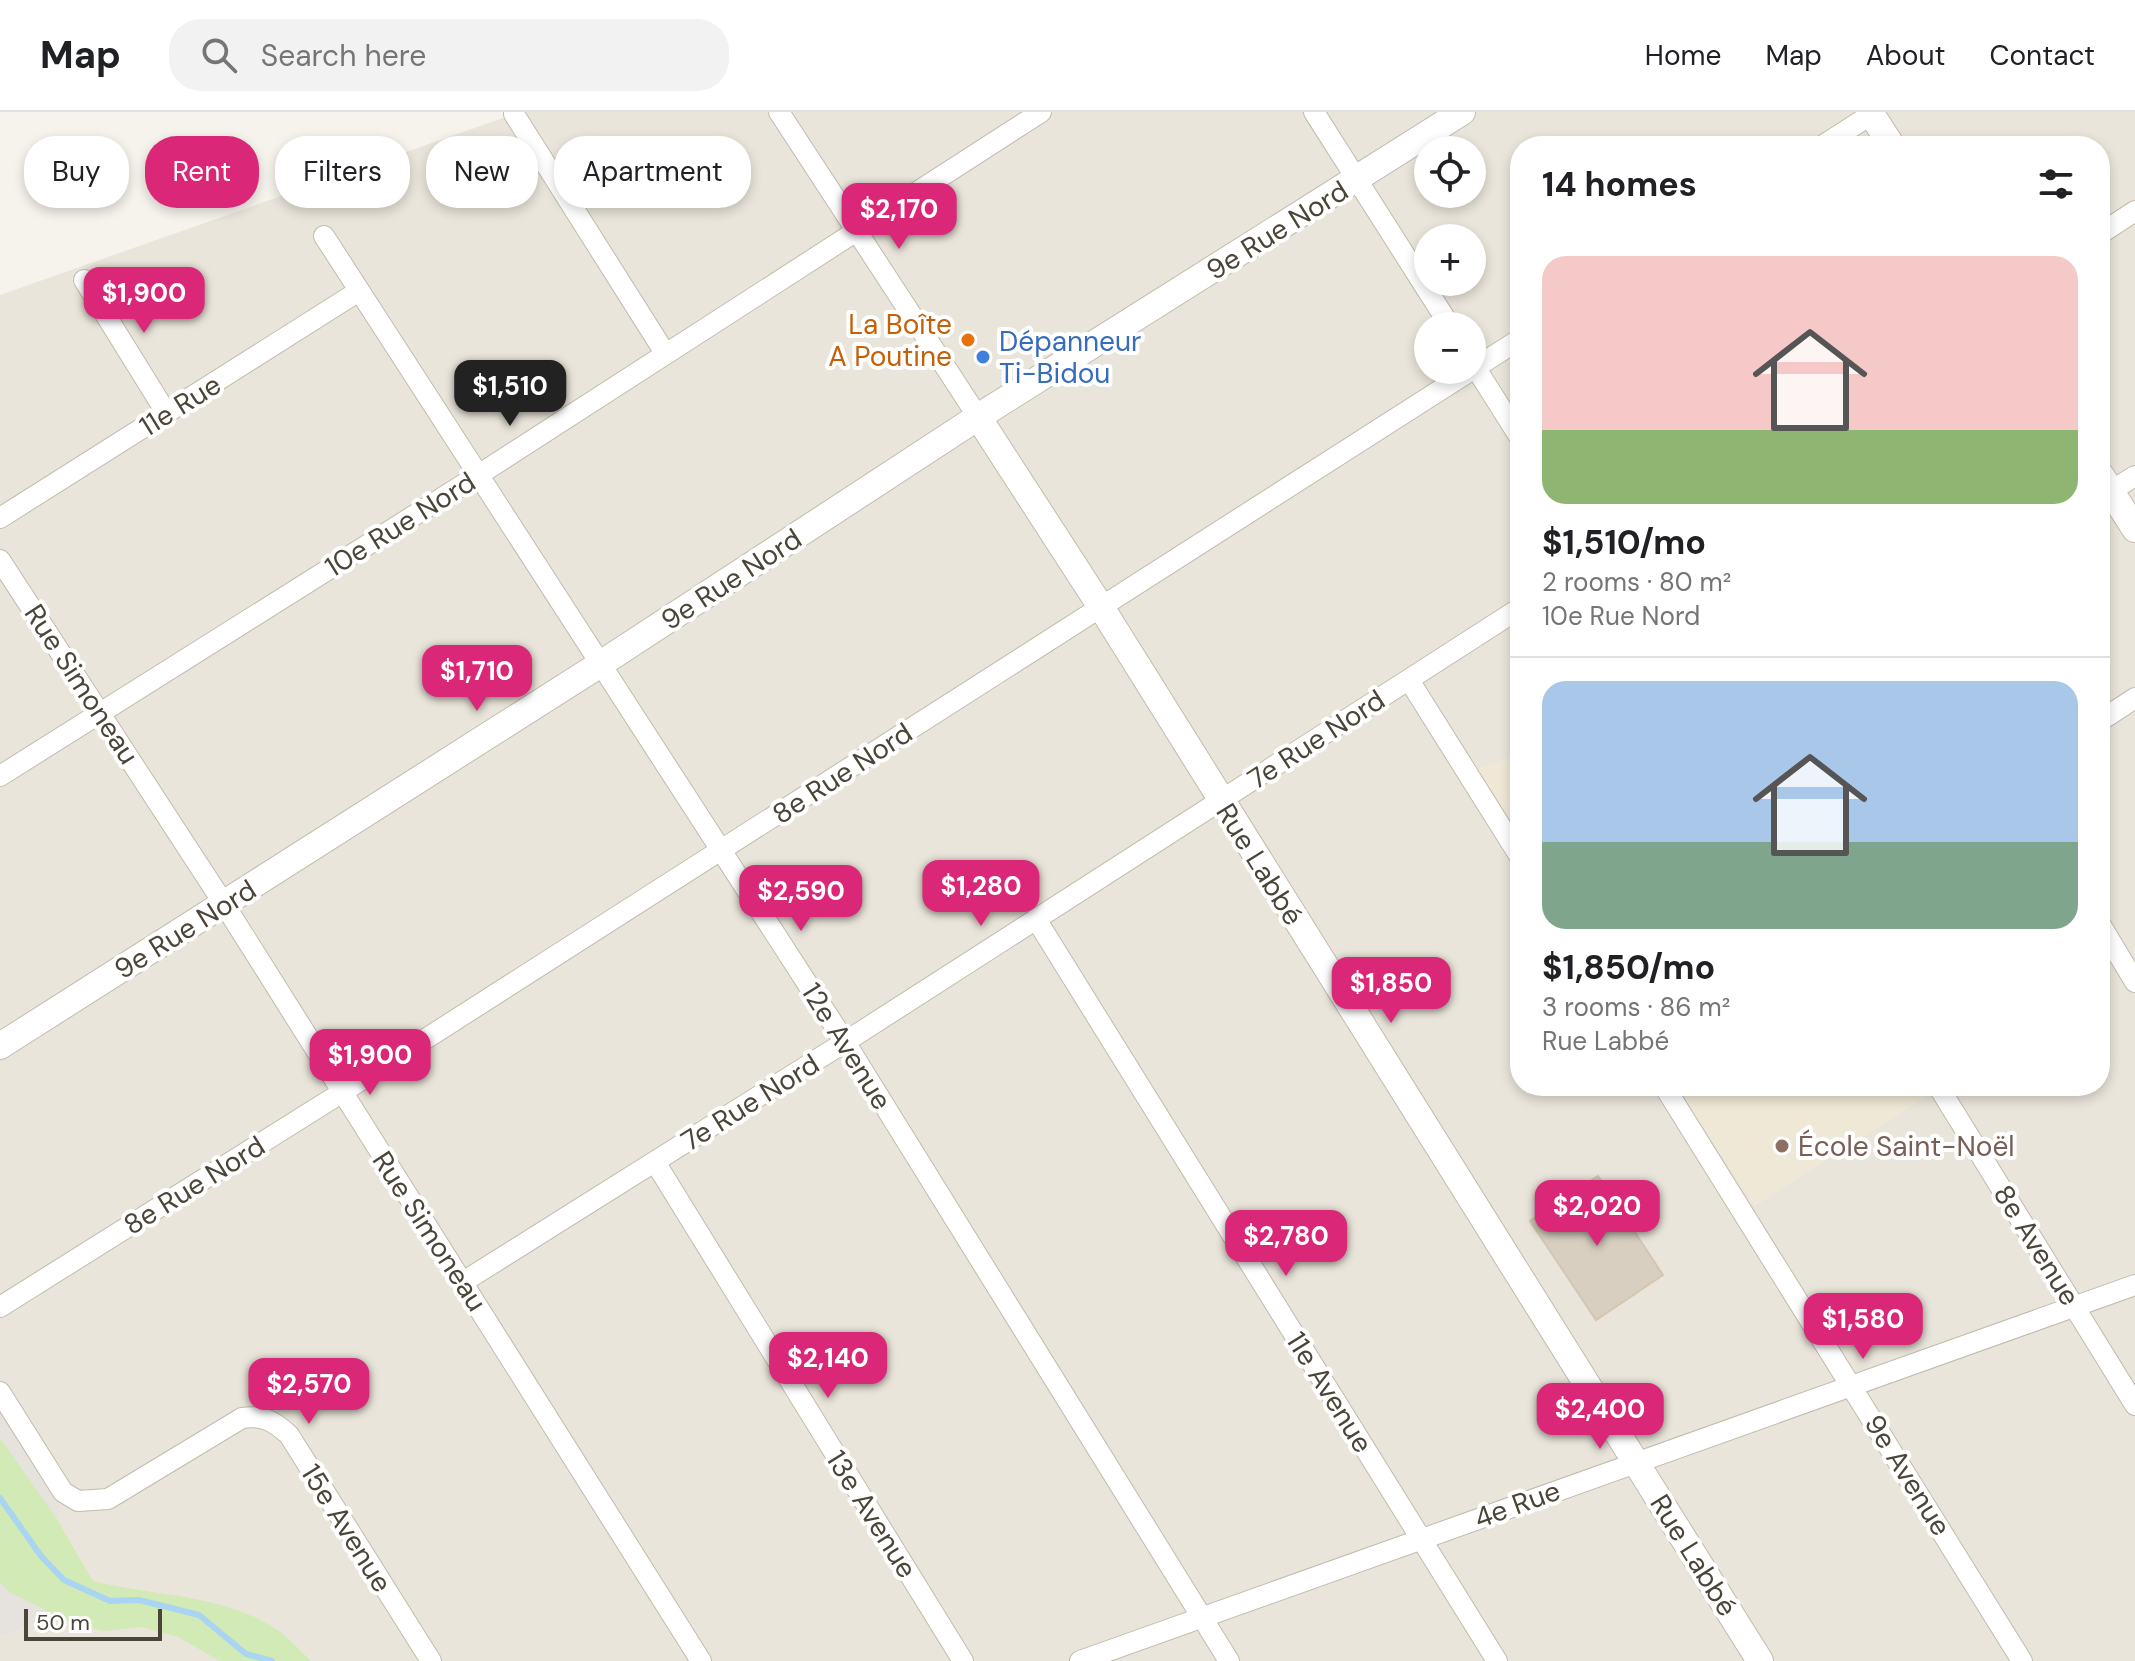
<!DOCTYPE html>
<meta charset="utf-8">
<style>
:root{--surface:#fff;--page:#f2f2f2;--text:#202124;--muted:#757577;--line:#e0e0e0;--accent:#db2777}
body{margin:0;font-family:"DM Sans",sans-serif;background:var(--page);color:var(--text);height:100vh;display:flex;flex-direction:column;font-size:30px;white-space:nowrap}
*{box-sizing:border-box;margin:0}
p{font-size:26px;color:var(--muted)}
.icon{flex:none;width:44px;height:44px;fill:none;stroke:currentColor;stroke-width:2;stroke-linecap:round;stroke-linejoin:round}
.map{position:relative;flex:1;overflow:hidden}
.sheet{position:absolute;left:1510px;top:24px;width:600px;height:960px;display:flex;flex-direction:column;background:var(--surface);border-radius:32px;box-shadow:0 4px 12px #0003}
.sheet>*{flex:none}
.guide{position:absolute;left:24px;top:24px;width:760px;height:72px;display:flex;gap:16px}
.tools{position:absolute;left:1414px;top:24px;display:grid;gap:16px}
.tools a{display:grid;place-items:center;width:72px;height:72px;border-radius:50%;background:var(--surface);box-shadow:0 4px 12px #0003;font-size:40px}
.scale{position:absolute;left:24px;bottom:20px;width:138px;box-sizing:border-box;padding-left:8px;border:4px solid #4b4439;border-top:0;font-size:22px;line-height:28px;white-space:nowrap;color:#4b4439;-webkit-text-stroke:6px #fff;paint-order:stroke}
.price{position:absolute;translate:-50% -68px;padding:0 18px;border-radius:16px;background:var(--accent);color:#fff;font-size:26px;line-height:52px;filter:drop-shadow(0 2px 4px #0008)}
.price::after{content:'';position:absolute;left:50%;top:48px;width:24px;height:18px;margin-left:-12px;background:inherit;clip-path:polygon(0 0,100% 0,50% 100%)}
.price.active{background:#222;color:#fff}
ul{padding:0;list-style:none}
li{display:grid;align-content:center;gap:16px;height:424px;padding:0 32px}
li+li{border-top:2px solid var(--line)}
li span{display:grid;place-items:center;height:248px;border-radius:24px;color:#555}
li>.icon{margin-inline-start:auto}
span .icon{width:144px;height:144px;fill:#fffc;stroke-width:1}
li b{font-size:34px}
h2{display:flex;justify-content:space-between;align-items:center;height:96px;padding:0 32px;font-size:34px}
.pill{padding:0 28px;border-radius:32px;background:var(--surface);box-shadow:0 4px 12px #0003;font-size:28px;line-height:72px}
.pill.active{background:var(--accent);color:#fff}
header{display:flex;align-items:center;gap:48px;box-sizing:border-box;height:112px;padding:0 40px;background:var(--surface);border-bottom:2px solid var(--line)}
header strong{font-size:38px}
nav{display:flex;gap:44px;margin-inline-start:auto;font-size:28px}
.search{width:560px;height:72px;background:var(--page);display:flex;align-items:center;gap:20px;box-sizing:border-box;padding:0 28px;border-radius:32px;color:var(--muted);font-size:30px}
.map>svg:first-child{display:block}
.residential{fill:#eae5da;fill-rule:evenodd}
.industrial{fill:#e6e2dd}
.education{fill:#efe8d6}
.green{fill:#d2eab5}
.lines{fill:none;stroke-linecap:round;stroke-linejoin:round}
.stream{stroke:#a9d4f2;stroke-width:6}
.building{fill:#d8cfc1;stroke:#d3c7b4;stroke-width:2}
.minor-casing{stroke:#c2bbae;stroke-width:22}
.tertiary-casing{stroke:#c2bbae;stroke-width:28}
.minor{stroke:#fff;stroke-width:20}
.tertiary{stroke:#fff;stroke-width:26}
.food-dot{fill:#e8710a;stroke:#fff;stroke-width:3}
.shop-dot{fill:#3f7fe0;stroke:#fff;stroke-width:3}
.education-dot{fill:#8d6e63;stroke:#fff;stroke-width:3}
.labels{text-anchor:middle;stroke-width:8;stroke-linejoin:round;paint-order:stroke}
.street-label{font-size:28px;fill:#4b4439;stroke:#fff}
.food-label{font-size:28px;fill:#c56008;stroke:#fff;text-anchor:end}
.shop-label{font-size:28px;fill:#366cbe;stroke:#fff;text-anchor:start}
.education-label{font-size:28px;fill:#785e54;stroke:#fff;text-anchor:start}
</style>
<header>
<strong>Map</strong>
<div class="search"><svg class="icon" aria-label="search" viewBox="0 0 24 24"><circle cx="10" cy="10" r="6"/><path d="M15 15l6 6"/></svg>Search here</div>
<nav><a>Home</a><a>Map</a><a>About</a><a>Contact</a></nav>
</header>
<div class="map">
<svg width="2135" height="1549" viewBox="0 0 2135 1549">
<rect width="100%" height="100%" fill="#f6f3ec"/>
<path class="residential" d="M520,0H2135V1549H0V1525L103,1485L57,1407L0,1280V183ZM1520,34H2100V974H1942L1755,1093L1677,974H1520V735L1471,659L1520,643ZM1428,38H1472V82H1428ZM1428,126H1472V170H1428ZM1428,214H1472V258H1428Z"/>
<polygon class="industrial" points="0,1280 63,1380 57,1408 103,1485 0,1525"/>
<g class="education">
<polygon points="1520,643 1520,735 1470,659"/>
<polygon points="1677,974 1942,974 1755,1093"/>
</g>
<path class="green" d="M0,1326L57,1407L93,1469C151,1484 223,1482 274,1516C288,1524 299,1538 311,1549H220L178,1525L142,1515L104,1519L72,1511L11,1481L0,1471Z"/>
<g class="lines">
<polyline class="stream" points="0,1386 41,1444 64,1468 110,1489 139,1488 199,1503 246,1542 272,1549"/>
</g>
<polygon class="building" points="1598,1064 1663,1163 1596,1208 1530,1109"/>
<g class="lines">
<defs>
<g id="minor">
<polyline points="779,0 978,305"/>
<polyline points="1314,0 1450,214"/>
<polyline points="514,2 665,241"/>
<polyline points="1822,34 1875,0"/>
<polyline points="2100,122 2135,99"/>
<polyline points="324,124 845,930 1229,1549"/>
<polyline points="84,168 167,302"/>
<polyline points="1472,250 1520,326"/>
<polyline points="2111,379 2135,364"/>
<polyline points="0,406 359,179"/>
<polyline points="0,448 224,792 701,1549"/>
<polyline points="1409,568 1520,745"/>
<polyline points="2100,609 2135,586"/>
<polyline points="0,664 480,362 1041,0"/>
<polyline points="1036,807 1497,1549"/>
<polyline points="2100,812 2135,870"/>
<polyline points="1664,974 2022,1549"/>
<polyline points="1938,974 2135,1293"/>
<polyline points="655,1050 963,1549"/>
<polyline points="463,1170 845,930 1520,496"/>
<polyline points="0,1195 341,981 1520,227"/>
<path d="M0,1280L63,1380L78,1389L108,1387L242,1306C263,1303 274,1309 289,1323L431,1549"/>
<polyline points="1080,1549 2135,1173"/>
</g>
<g id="tertiary">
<polyline points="1870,0 1892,34"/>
<polyline points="978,305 1101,495 1760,1549"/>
<polyline points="2100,362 2135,417"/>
<polyline points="0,934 602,551 978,305 1462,0"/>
</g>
</defs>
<use href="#minor" class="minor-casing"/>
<use href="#tertiary" class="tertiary-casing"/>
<use href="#minor" class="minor"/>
<use href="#tertiary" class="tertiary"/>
</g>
<circle class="food-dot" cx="968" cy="228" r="8"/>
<circle class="shop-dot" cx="983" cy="245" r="8"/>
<circle class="education-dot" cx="1782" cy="1034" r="8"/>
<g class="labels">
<g class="street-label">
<text transform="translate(1277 118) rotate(-32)" y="10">9e Rue Nord</text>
<text transform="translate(180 293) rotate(-32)" y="10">11e Rue</text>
<text transform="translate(400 412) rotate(-32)" y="10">10e Rue Nord</text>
<text transform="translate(731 467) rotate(-33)" y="10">9e Rue Nord</text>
<text transform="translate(82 572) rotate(57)" y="10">Rue Simoneau</text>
<text transform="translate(1316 627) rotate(-33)" y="10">7e Rue Nord</text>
<text transform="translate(842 661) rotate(-33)" y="10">8e Rue Nord</text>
<text transform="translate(1260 752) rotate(58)" y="10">Rue Labbé</text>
<text transform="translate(185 817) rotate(-32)" y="10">9e Rue Nord</text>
<text transform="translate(847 934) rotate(58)" y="10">12e Avenue</text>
<text transform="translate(750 990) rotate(-32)" y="10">7e Rue Nord</text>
<text transform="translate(194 1073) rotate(-32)" y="10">8e Rue Nord</text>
<text transform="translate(430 1119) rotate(57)" y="10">Rue Simoneau</text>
<text transform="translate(2037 1133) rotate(58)" y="10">8e Avenue</text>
<text transform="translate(1330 1280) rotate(58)" y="10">11e Avenue</text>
<text transform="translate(1908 1363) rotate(58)" y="10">9e Avenue</text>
<text transform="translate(1517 1392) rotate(-20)" y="10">4e Rue</text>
<text transform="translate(872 1402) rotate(58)" y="10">13e Avenue</text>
<text transform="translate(347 1416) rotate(58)" y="10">15e Avenue</text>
<text transform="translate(1694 1443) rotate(58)" y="10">Rue Labbé</text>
</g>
<g class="food-label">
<text x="952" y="222">La Boîte<tspan x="952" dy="32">A Poutine</tspan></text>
</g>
<g class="shop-label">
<text x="999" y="239">Dépanneur<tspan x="999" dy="32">Ti-Bidou</tspan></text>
</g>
<g class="education-label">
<text x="1798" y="1044">École Saint-Noël</text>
</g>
</g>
</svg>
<div class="tools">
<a><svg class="icon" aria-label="locate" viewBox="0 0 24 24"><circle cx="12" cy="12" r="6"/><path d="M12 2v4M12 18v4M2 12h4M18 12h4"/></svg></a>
<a>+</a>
<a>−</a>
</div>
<div class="scale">50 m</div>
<b class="price" style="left:899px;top:139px">$2,170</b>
<b class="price" style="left:144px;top:223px">$1,900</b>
<b class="price active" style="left:510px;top:316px">$1,510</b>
<b class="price" style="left:477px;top:601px">$1,710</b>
<b class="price" style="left:981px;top:816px">$1,280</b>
<b class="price" style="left:801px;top:821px">$2,590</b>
<b class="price" style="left:1391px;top:913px">$1,850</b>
<b class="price" style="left:370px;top:985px">$1,900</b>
<b class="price" style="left:1597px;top:1136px">$2,020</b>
<b class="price" style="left:1286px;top:1166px">$2,780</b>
<b class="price" style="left:1863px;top:1249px">$1,580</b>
<b class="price" style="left:828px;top:1288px">$2,140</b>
<b class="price" style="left:309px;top:1314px">$2,570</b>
<b class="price" style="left:1600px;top:1339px">$2,400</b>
<div class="guide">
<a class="pill">Buy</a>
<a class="pill active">Rent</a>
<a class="pill">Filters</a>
<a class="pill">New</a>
<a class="pill">Apartment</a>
</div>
<section class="sheet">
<h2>14 homes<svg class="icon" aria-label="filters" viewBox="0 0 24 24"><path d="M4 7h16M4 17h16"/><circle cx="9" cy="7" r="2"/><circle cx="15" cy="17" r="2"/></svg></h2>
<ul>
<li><span style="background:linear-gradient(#f6c9c9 70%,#8fb573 0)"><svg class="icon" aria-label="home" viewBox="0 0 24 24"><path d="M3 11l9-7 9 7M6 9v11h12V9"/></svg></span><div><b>$1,510/mo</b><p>2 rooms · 80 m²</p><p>10e Rue Nord</p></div></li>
<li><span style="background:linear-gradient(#a9c7e8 65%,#7fa58c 0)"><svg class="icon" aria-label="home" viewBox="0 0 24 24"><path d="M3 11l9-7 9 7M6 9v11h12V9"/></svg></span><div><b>$1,850/mo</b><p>3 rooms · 86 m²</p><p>Rue Labbé</p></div></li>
</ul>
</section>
</div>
